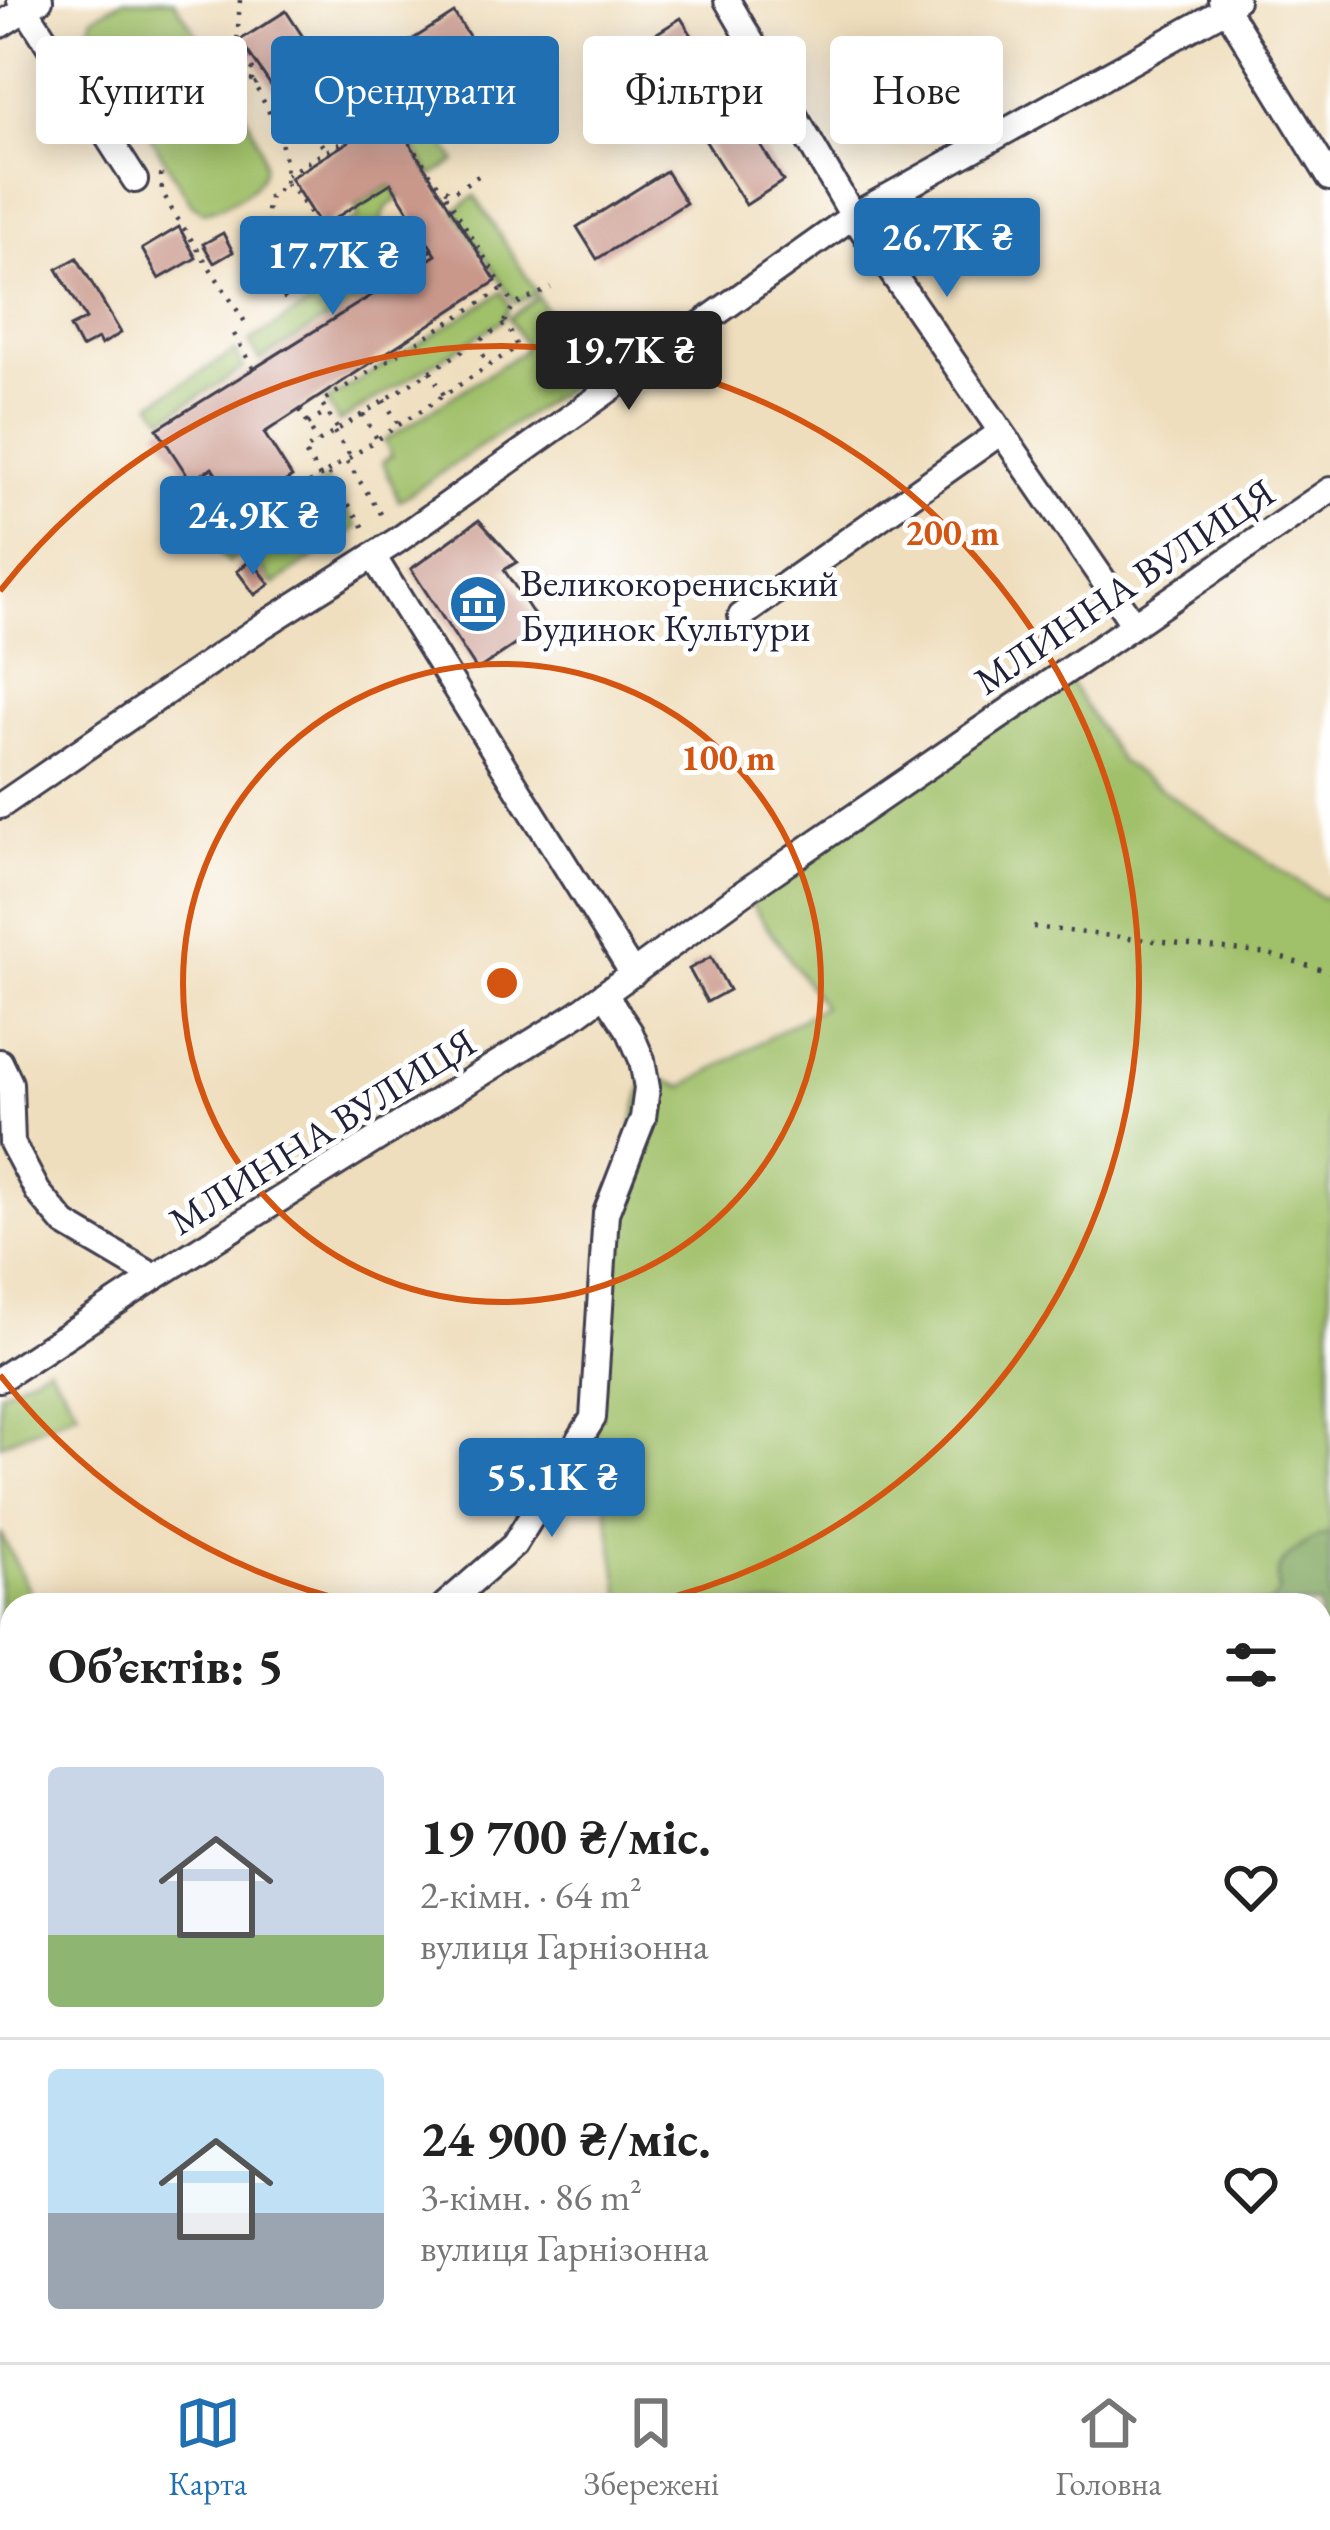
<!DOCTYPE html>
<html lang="uk">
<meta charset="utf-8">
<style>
:root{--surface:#fff;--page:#f2f2f2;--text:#222;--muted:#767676;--line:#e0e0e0;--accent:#1f6fb2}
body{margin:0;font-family:"EB Garamond",serif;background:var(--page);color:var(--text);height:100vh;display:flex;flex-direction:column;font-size:45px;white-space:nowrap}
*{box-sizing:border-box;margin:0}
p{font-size:39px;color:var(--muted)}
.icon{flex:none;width:66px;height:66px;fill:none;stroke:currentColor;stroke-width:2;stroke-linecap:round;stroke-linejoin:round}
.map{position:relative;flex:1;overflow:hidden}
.side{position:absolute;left:0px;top:1593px;width:1332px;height:771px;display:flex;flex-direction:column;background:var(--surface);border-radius:36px 36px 0 0;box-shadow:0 6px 30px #0003}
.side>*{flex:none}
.top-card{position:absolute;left:36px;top:36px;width:1260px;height:108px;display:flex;gap:24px}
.price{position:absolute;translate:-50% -102px;padding:0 27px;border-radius:12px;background:var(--accent);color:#fff;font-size:39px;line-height:78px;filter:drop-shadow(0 3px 6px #0008)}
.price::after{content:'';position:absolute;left:50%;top:72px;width:36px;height:27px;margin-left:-18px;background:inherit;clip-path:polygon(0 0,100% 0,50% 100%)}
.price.on{background:#222;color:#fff}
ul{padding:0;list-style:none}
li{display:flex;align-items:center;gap:36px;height:300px;padding:0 48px}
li+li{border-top:3px solid var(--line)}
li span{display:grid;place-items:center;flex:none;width:336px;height:240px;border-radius:12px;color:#555}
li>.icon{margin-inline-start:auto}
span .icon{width:144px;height:144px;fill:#fffc;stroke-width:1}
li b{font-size:51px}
h2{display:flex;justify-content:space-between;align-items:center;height:144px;padding:0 48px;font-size:51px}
.chip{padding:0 42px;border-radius:12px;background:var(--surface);box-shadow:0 6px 30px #0003;font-size:42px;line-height:108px}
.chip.on{background:var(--accent);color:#fff}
.tab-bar{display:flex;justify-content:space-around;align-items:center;height:168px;border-top:3px solid var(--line);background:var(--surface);font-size:33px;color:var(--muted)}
.tab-bar a{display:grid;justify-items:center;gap:6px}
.tab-bar .on{color:var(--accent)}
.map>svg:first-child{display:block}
.green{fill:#a0c069;stroke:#617152;stroke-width:3}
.forest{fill:#80a65d;stroke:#51644c;stroke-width:3}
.building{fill:#c9988b}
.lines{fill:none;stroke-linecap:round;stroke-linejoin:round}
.minor-casing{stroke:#413e4e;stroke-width:30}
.path{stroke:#413e4e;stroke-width:4.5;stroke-dasharray:3 9;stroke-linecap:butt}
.minor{stroke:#fff;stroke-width:24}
.ring{fill:none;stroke:#d45411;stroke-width:6}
.labels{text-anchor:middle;stroke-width:10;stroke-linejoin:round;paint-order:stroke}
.poi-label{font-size:39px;fill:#22223b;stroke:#fff;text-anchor:start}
.street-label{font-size:39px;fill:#22223b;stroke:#fff}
.centre{fill:#d45411;stroke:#fff;stroke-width:6}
.ring-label{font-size:36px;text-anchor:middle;font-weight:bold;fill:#d45411;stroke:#fff;stroke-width:10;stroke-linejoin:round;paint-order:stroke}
</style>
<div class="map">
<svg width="1330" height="2362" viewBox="0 0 1330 2362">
<rect width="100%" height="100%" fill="#fff"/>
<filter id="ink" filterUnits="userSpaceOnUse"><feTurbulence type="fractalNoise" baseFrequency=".00833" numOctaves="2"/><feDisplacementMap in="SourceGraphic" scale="24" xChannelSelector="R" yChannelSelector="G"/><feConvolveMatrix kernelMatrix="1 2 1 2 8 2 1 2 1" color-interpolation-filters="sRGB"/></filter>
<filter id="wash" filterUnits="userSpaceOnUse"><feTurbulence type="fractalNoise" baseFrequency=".004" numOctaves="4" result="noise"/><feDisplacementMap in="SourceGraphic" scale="48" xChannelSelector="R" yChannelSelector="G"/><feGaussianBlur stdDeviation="2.7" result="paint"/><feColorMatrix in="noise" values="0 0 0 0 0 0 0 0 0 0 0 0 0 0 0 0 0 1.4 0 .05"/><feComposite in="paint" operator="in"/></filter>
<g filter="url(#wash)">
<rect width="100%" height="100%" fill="#efdebd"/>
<g class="green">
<path d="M124,0H174C195,33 270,136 263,171C258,192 224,207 204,212L192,205L88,33L93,17Z"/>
<polygon points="355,70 367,92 377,96 400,84 422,110 456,161 432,176 392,112 354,135 337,107 343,101 334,86"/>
<polygon points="391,185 399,199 387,207 375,235 340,250 330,236 359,217 355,207"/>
<polygon points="475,196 537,293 515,303 455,210"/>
<path d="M382,245L394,246L413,268L400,276L385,259H379L317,286L296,276L281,283L264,257L272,248C319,269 335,266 382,245Z"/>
<polygon points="383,267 394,280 365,298 377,316 367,321 355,302 260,360 249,342 312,303"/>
<polygon points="502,292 510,306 503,320 339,422 326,401"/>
<polygon points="538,297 588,374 399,501 383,462 392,455 384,441 522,352 525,345 509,318"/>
<polygon points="235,351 244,368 164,418 152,403"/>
<path d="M326,479L357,527L274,585L247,547L228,562L196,517L206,511C252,547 285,506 326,479Z"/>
<polygon points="1063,671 1120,761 1322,898 1330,896 1330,2362 0,2362 0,1532 37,1605 12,1605 12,2352 1320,2352 1320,1605 622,1605 593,1418 601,1252 645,1074 683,1087 823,1006 743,893"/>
<polygon points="48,1366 78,1411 0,1444 0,1393"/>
</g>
<path class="forest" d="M1330,1533V1919L1327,1928L1320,1932V1605H1268L1279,1593C1278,1586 1276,1580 1278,1573C1281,1558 1315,1534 1330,1533Z"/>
<g id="blocks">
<g class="building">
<polygon points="286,11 334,84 330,87 340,103 300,128 240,40"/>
<polygon points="454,13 471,39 412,76 396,50"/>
<polygon points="681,18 783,181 746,205 643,42"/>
<polygon points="392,115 496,281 264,433 292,477 239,511 212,468 191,481 157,429 436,255 391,183 321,227 290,178"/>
<polygon points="666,171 686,203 597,259 577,227"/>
<polygon points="179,227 196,258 159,279 142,249"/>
<polygon points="223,233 233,252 214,263 203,244"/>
<polygon points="77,258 121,333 101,345 98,339 81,348 70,327 86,319 57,269"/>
<polygon points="479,520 517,562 504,570 540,624 528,636 477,670 411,569"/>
<polygon points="251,560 270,584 255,595 237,571"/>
<polygon points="711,957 729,990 707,1002 689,969"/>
</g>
</g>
</g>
<g filter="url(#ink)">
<use href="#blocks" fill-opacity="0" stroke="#413e4e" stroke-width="3"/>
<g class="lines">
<defs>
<g id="minor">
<polyline points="20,0 135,180"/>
<polyline points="727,0 853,216 1132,622"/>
<polyline points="1221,0 1330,178"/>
<polyline points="0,25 40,0"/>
<polyline points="373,556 633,974"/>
<polyline points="741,616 1001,432"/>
<polyline points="0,806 264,625 398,540 853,216 1226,9 1236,0"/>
<polyline points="0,1062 10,1083 12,1143 38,1192 65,1224 155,1277"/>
<polyline points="0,1379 155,1277 577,1014 743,893 1330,490"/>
<polyline points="445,1605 514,1545 593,1418 606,1213 643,1118 647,1088 642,1060 630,1032 605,994"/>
</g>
</defs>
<use href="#minor" class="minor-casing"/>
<g class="path">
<path d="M240,0L237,41L255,74L252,80C270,113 289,145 285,184L269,198L260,259L286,300"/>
<polyline points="254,84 265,79"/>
<polyline points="320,115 340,144"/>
<polyline points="308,123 327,153"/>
<polyline points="161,174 162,191 172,210 247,325"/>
<polyline points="286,175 391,113 435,181 451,193 480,175"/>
<polyline points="285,184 293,190 339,256"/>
<polyline points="446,195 514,305"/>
<polyline points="261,240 326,258 382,238 421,240 430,251 433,249"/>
<polyline points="306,287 315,290 383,261 397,279"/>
<polyline points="504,322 514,305 551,288"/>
<polyline points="234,334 253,368"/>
<polyline points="477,344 489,365"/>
<polyline points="430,371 444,395"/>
<polyline points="384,400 399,425"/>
<polyline points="300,410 318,442"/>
<polyline points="363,414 377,439"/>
<polyline points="308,424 327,412"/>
<polyline points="337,428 321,402 504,288"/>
<polyline points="334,432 351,457"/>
<polyline points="327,472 346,460 385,520"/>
<polyline points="320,477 304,451 504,325 509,328 517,347 346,460"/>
<path d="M200,492C211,510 225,523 248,522L327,472L367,532"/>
<polyline points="1033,927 1269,954 1330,972"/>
<polyline points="0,1790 12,1833"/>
<polyline points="668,2352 680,2362"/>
<polyline points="1020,2352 1042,2362"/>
</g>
<use href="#minor" class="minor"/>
</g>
</g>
<g class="ring">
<circle cx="502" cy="983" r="319"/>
<path d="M364 1605A637 637 0 0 1 0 1375M0 591A637 637 0 1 1 640 1605"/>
</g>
<defs>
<symbol id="museum-disc" viewBox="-11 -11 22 22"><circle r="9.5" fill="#1f6fb2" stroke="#fff"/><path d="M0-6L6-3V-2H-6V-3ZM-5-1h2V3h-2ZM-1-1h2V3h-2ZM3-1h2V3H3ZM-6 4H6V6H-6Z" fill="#fff"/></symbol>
</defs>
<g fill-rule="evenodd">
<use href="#museum-disc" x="445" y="571" width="66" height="66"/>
</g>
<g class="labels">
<g class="poi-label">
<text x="520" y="596">Великокорениський<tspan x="520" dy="45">Будинок Культури</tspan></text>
</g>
<g class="street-label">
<text transform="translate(1124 586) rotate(-34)" y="14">МЛИННА ВУЛИЦЯ</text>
<text transform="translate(322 1131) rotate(-32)" y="14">МЛИННА ВУЛИЦЯ</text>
</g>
</g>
<circle cx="502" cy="983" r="18" class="centre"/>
<g class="ring-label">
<text x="952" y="545">200 m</text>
<text x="728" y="770">100 m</text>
</g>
</svg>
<b class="price" style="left:947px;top:300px">26.7K ₴</b>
<b class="price" style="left:333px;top:318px">17.7K ₴</b>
<b class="price on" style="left:629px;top:413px">19.7K ₴</b>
<b class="price" style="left:253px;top:578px">24.9K ₴</b>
<b class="price" style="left:552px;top:1540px">55.1K ₴</b>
<div class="top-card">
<a class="chip">Купити</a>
<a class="chip on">Орендувати</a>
<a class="chip">Фільтри</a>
<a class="chip">Нове</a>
</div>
<section class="side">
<h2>Об’єктів: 5<svg class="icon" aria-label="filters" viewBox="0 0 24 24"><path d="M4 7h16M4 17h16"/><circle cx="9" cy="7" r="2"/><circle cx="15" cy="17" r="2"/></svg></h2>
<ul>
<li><span style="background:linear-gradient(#c9d6e8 70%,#8fb573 0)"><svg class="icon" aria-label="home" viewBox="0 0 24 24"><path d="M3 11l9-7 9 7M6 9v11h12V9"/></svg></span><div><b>19 700 ₴/міс.</b><p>2-кімн. · 64 m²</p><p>вулиця Гарнізонна</p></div><svg class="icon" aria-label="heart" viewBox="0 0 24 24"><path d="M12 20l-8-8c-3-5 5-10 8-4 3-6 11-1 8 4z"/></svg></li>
<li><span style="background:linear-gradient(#bfe0f5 60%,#9aa5b1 0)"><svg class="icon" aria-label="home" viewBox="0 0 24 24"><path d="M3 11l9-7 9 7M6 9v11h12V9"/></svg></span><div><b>24 900 ₴/міс.</b><p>3-кімн. · 86 m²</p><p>вулиця Гарнізонна</p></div><svg class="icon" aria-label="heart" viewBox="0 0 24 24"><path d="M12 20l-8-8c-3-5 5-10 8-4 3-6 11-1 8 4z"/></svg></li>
</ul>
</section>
</div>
<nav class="tab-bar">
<a class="on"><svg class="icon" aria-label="map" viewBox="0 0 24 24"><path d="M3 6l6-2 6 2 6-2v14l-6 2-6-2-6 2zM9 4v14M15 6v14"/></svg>Карта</a>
<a><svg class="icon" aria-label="saved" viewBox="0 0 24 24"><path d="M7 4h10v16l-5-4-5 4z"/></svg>Збережені</a>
<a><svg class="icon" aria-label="home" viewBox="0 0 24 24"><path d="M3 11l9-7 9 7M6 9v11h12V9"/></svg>Головна</a>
</nav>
